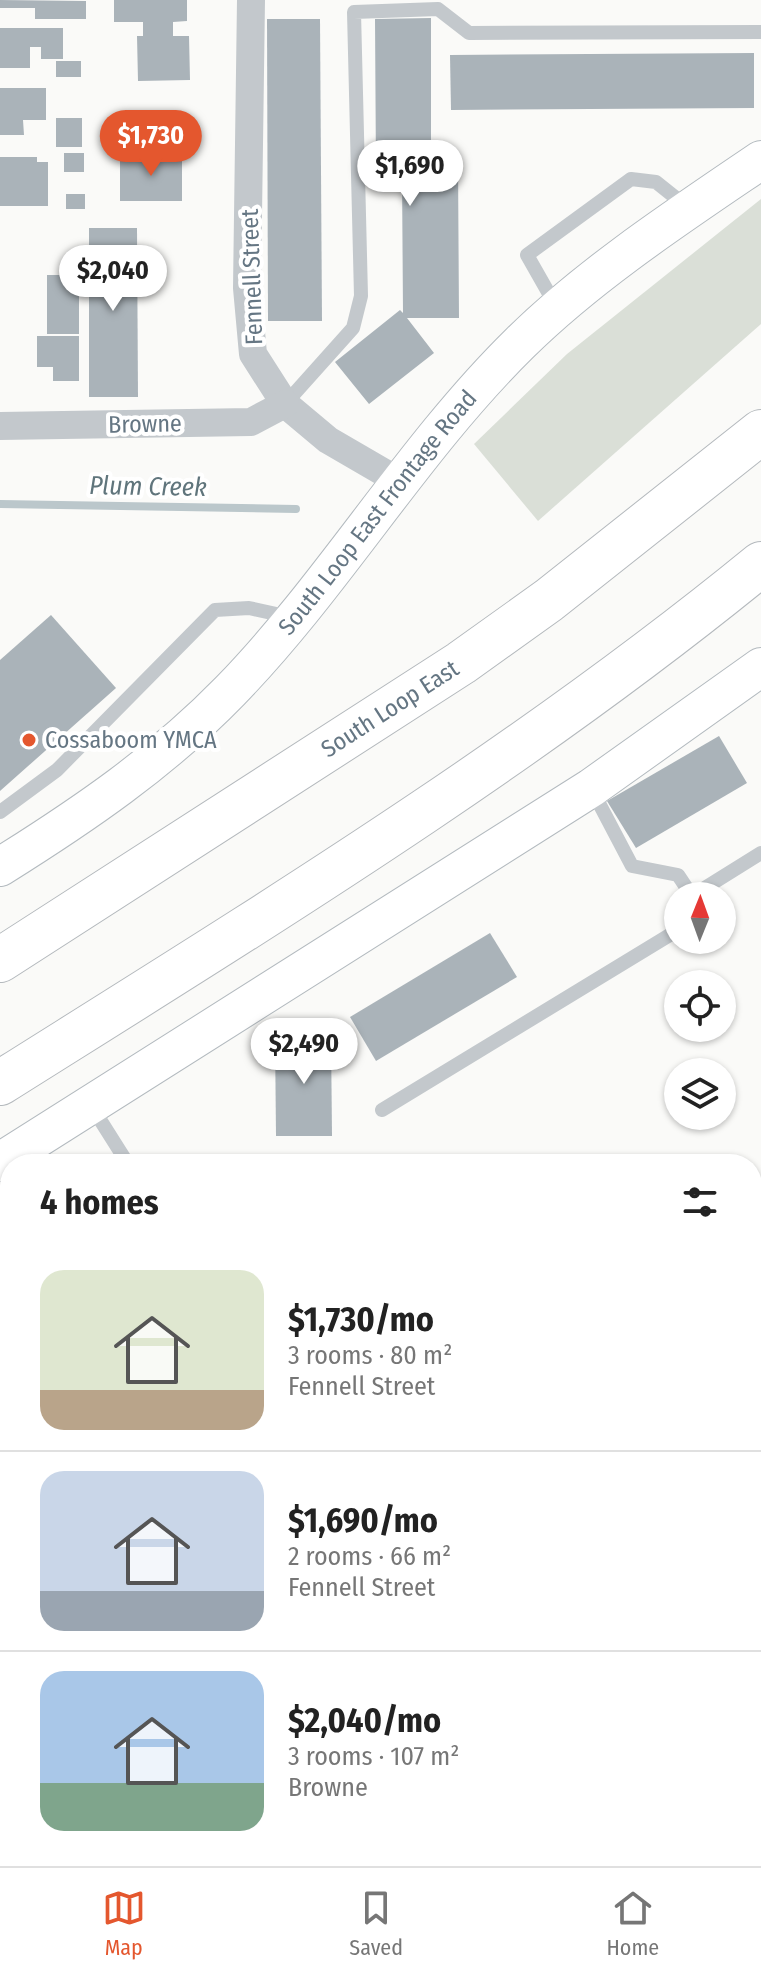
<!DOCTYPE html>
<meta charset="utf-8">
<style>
:root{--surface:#fff;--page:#f2f2f2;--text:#222;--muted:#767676;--line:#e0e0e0;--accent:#e4572e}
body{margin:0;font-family:"Fira Sans Condensed",sans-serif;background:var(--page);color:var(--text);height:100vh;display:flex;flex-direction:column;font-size:30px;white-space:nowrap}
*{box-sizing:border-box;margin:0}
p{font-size:26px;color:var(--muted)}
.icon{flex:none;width:44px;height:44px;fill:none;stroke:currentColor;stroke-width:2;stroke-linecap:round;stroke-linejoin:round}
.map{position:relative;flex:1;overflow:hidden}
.drawer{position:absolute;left:0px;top:1154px;width:762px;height:712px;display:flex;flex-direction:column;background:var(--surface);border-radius:32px 32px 0 0;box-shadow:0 2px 6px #0004}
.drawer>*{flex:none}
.needle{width:52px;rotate:1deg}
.tools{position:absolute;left:664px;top:882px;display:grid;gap:16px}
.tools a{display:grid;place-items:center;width:72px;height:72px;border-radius:50%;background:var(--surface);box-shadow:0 2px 6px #0004;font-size:40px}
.price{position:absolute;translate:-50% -68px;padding:0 18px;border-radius:28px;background:#fff;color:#222;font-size:26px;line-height:52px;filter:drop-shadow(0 2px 4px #0008)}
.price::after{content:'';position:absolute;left:50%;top:48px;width:24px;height:18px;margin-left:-12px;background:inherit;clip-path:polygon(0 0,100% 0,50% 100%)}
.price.on{background:var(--accent);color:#fff}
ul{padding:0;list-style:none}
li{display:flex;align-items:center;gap:24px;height:200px;padding:0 40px}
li+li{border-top:2px solid var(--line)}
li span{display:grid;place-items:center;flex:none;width:224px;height:160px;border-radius:24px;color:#555}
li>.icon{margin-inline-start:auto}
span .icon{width:96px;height:96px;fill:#fffc;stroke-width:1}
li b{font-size:34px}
h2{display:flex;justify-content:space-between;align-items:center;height:96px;padding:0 40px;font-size:34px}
.menu{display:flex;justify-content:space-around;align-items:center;height:112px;border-top:2px solid var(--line);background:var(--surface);font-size:22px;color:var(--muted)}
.menu a{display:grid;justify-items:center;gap:4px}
.menu .on{color:var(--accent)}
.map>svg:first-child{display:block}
.green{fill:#dadfd7}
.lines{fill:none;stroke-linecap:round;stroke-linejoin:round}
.stream{stroke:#bbc7cb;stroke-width:8}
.building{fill:#aab3b9}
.secondary-casing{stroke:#b3babf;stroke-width:40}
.highway-casing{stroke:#b4b9bd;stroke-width:46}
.lane{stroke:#c3c8cc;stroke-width:14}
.street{stroke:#c3c8cc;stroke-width:28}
.secondary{stroke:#fff;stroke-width:38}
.highway{stroke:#fff;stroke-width:44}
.poi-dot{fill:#e4572e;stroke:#fff;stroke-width:3}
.labels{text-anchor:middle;stroke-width:8;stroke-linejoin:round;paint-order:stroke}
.street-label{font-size:24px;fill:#657683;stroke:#fff}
.poi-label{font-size:24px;fill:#657683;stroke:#fff;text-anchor:start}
.water-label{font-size:26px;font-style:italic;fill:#60757c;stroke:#fff}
</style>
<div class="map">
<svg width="761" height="1866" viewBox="0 0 761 1866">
<rect width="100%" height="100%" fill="#fafaf8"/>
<polygon class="green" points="761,199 761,324 538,521 474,444 567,354"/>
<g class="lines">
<polyline class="stream" points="0,504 296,509"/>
</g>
<g class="building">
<polygon points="0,0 86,1 86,19 35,19 35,8 0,8"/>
<polygon points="114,0 187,0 187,21 173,22 173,36 189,36 190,80 138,81 137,36 143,36 143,22 114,22"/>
<polygon points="431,18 431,163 458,163 459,318 407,318 434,353 369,404 335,362 400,310 403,313 402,174 376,174 375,19"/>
<polygon points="267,19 320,19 322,321 268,321"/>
<polygon points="0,28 63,28 63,59 41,59 41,47 30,47 30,68 0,68"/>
<polygon points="754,53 754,108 451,110 450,55"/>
<rect x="56" y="61" width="25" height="16"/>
<polygon points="0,88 46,88 46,120 23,120 24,135 0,135"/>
<rect x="56" y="118" width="26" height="29"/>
<rect x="64" y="153" width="20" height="19"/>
<polygon points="120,154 182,155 182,201 120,201"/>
<polygon points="0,157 37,157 37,162 48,162 48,206 0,206"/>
<rect x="66" y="194" width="19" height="15"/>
<polygon points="89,228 137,228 138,397 89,397"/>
<rect x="47" y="275" width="32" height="59"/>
<polygon points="37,336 79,336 79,381 53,381 53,367 37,367"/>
<polygon points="51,615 116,688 0,791 0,660"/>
<polygon points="719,736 747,783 636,848 607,801"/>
<polygon points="490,933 517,977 376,1061 350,1017"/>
<polygon points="331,1035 332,1136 276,1136 275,1036"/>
<polygon points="10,1328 10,1355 0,1355 0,1329"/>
<polygon points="10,1380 10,1408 0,1408 0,1381"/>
<polygon points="752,1473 757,1474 756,1516 752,1516"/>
<rect x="0" y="1580" width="10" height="62"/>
<rect x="752" y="1626" width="9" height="62"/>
<polygon points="752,1693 761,1693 761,1721 752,1720"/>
<rect x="752" y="1774" width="9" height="41"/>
</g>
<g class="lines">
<defs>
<g id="secondary">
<path id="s1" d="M0,867C83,815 161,762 230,691C335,583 412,449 520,343C590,274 680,215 761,160"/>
<polyline points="0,1162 591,788 761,667"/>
</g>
<g id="highway">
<path id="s2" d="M0,960L461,663L549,600L761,432"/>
<path d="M0,1083C259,920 524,758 761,564"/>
</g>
</defs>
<use href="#secondary" class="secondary-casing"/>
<use href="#highway" class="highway-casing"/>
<g class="lane">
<polyline points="556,306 527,255 631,179 656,182 686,206"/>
<polyline points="285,404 353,328 361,296 354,12 438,9 469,33 761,32"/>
<polyline points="591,788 632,866 678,875 692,896"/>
<polyline points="0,812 57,770 215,610 249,608 290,617"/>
<polyline points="692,896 761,853"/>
<polyline points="92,1107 128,1164"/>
<polyline points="382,1110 673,933 678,924"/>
<polyline points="0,1255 10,1251"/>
<polyline points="0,1318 10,1318"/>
<polyline points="0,1369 10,1368"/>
</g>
<g class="street">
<polyline points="251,0 247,288 253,354 285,404 328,440 402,483"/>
<polyline points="0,426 251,422 285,404"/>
<polyline points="755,1357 761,1357"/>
<polyline points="752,1575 761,1575"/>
<polyline points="224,1856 224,1866"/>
</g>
<use href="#secondary" class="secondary"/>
<use href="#highway" class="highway"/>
</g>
<circle class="poi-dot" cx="29" cy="740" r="8"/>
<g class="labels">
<g class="street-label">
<text transform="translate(252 277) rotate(-92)" y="8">Fennell Street</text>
<text transform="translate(145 424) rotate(-1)" y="8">Browne</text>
<text dy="8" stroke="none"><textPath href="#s1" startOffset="522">South Loop East Frontage Road</textPath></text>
<text dy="8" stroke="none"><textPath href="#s2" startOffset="464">South Loop East</textPath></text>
</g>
<g class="poi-label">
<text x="45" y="748">Cossaboom YMCA</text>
</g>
<g class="water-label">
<text transform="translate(148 486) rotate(1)" y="9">Plum Creek</text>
</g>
</g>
</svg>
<div class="tools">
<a><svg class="needle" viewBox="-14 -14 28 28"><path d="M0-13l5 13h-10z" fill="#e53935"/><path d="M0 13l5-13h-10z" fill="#767676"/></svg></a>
<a><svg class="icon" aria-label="locate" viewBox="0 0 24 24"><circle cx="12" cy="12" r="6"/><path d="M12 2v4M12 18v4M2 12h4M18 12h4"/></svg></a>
<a><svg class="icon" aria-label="layers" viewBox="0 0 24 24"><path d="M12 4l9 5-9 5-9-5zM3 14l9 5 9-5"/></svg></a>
</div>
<b class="price on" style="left:151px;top:178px">$1,730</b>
<b class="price" style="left:410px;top:208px">$1,690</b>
<b class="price" style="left:113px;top:313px">$2,040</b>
<b class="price" style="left:304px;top:1086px">$2,490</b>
<section class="drawer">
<h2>4 homes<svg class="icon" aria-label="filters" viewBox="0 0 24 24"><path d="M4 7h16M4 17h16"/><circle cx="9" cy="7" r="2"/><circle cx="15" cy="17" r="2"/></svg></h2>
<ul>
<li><span style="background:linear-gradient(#dfe7d0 75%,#b9a48a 0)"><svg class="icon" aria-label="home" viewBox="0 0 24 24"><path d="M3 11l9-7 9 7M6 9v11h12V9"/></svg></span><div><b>$1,730/mo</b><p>3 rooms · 80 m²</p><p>Fennell Street</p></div></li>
<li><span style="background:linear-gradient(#c9d6e8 75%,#9aa5b1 0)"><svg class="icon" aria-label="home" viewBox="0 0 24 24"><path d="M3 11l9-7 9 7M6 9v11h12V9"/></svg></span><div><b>$1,690/mo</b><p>2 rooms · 66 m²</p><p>Fennell Street</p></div></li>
<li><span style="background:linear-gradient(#a9c7e8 70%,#7fa58c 0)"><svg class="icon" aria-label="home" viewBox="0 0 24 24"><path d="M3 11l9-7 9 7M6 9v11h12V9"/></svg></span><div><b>$2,040/mo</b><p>3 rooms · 107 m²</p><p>Browne</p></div></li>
</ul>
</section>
</div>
<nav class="menu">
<a class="on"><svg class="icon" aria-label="map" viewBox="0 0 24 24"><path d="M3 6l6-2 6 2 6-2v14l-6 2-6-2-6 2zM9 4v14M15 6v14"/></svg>Map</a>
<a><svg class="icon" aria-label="saved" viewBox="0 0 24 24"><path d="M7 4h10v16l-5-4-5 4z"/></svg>Saved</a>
<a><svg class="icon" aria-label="home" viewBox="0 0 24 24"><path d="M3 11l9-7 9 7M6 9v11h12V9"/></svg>Home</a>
</nav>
